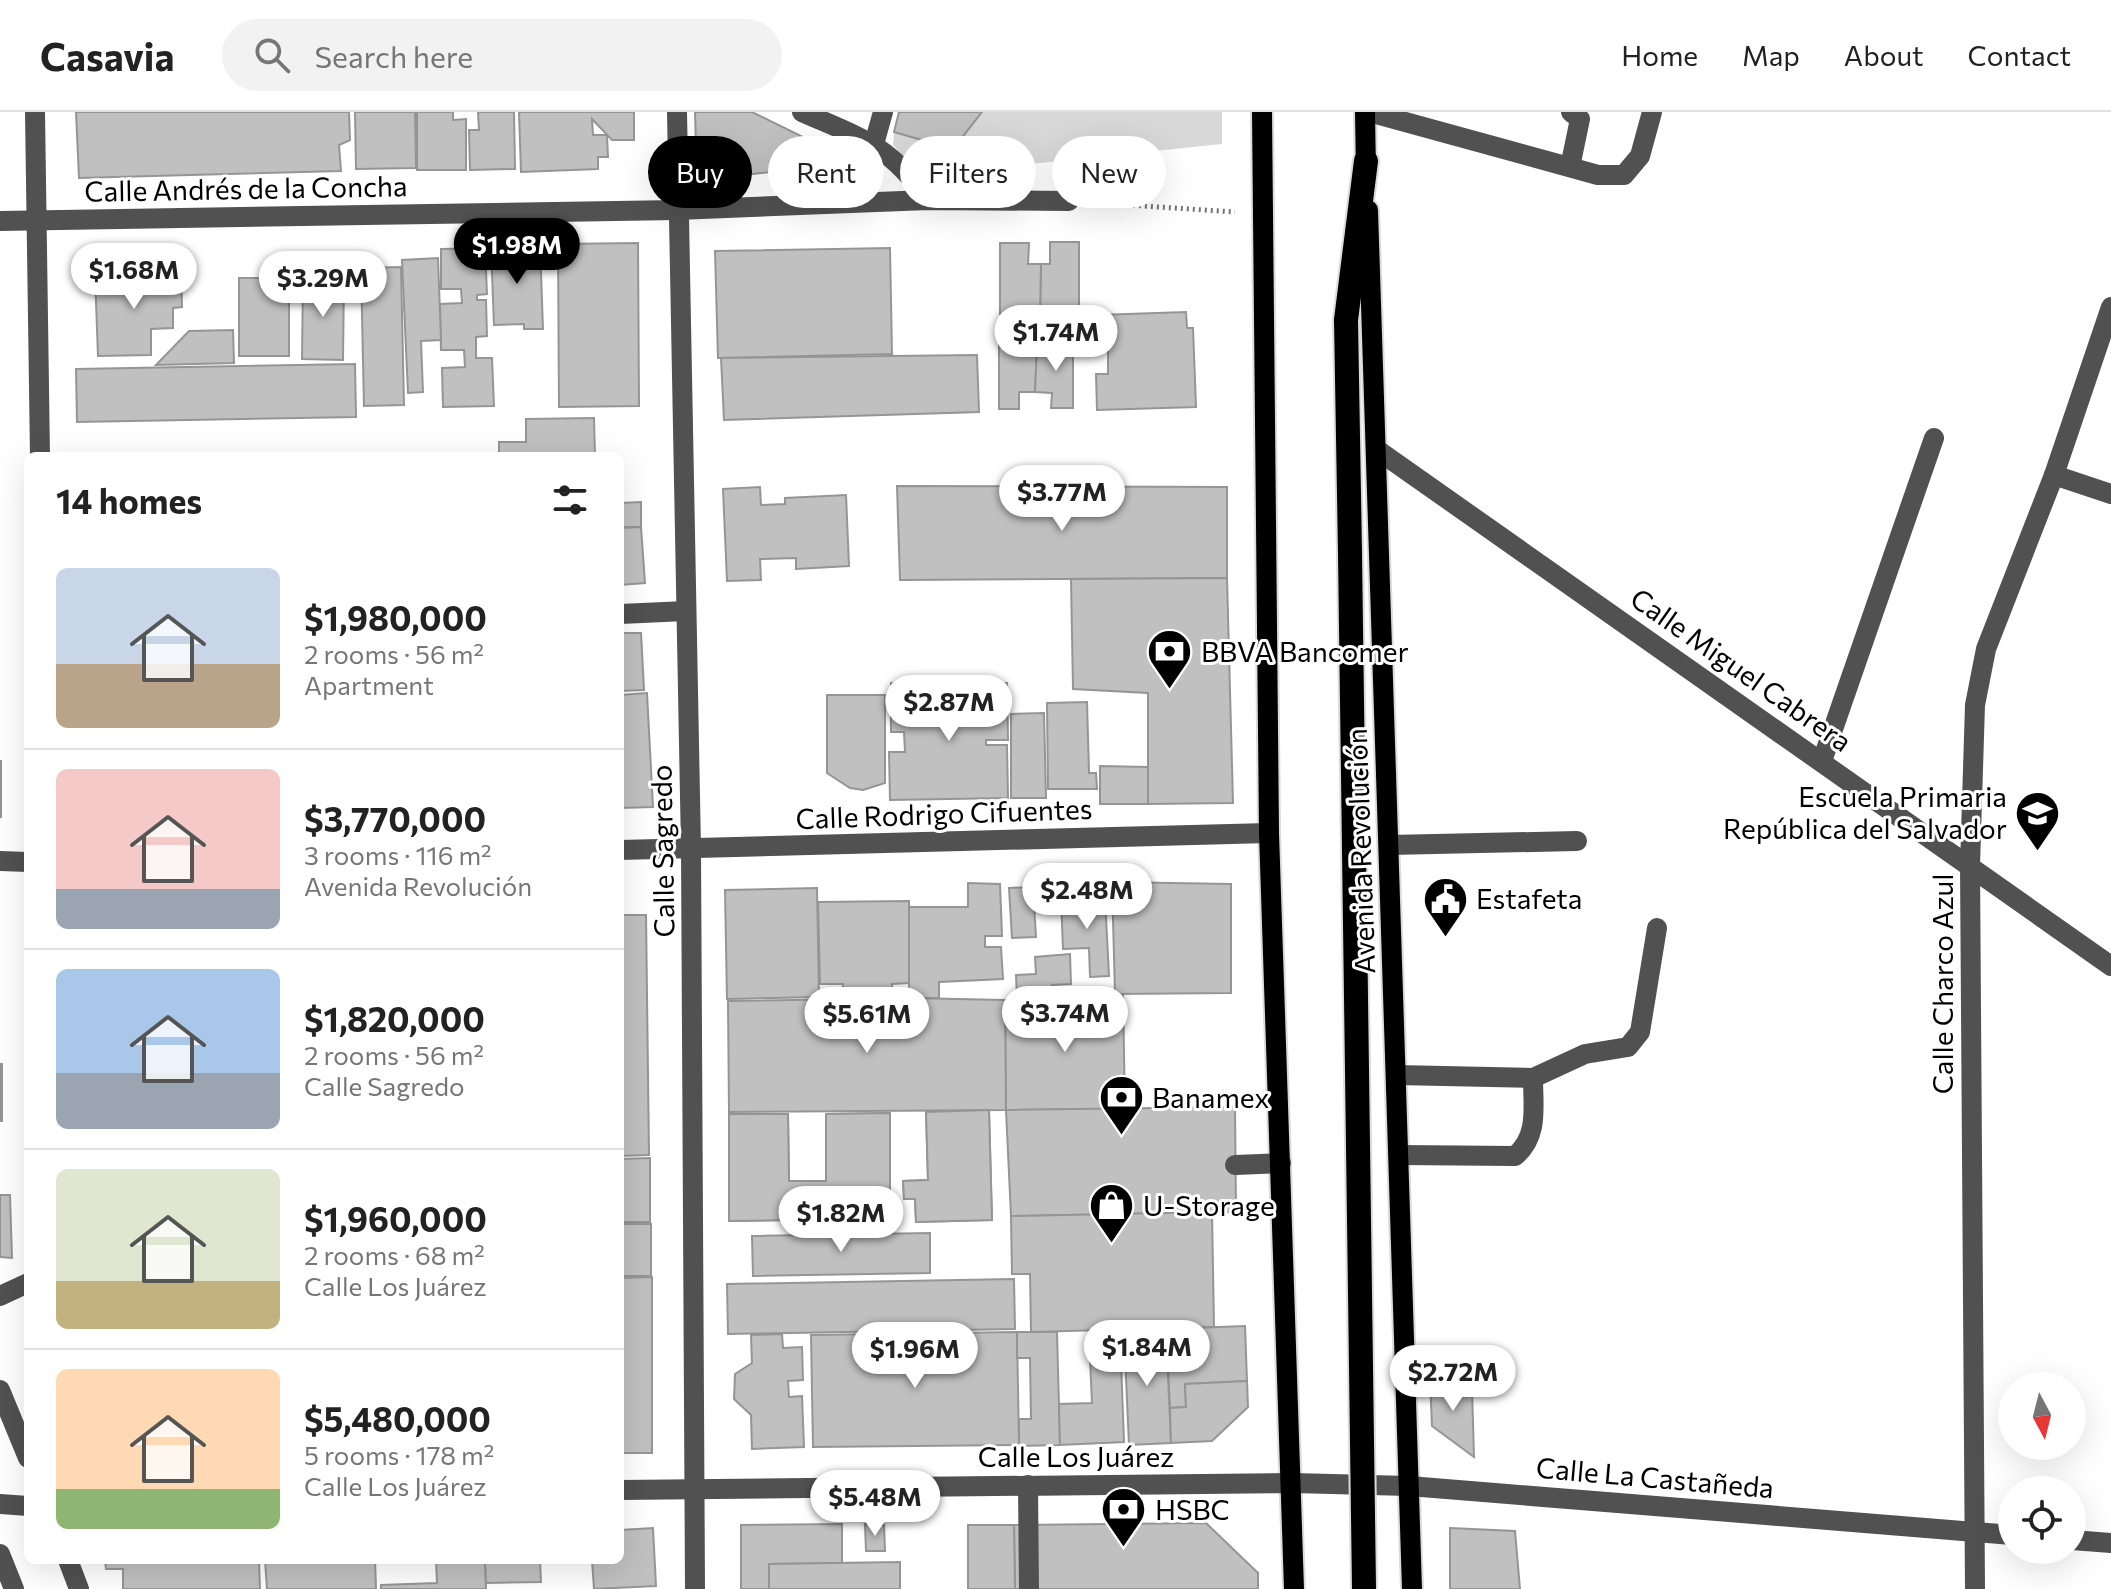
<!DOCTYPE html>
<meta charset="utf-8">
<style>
:root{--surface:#fff;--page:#f2f2f2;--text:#222;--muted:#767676;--line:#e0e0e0;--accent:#000}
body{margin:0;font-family:Commissioner,sans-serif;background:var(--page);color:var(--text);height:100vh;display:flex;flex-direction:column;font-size:30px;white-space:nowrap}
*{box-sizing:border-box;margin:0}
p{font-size:26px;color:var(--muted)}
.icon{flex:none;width:44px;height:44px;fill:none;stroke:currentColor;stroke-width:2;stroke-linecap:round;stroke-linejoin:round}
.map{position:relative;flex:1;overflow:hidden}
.panel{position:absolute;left:24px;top:340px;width:600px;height:1112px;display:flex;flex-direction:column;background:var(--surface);border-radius:12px;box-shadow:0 8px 32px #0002}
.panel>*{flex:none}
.top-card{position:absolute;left:648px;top:24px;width:760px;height:72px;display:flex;gap:16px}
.needle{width:52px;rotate:173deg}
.fabs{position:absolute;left:1998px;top:1260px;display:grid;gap:16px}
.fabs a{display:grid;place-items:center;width:88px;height:88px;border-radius:50%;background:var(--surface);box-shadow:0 8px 32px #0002;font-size:40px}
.price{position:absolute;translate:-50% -68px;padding:0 18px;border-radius:28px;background:#fff;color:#222;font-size:26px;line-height:52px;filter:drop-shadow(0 2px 4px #0008)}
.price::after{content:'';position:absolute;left:50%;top:48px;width:24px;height:18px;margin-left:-12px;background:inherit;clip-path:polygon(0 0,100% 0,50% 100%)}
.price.current{background:var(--accent);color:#fff}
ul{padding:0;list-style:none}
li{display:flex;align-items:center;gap:24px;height:200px;padding:0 32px}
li+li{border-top:2px solid var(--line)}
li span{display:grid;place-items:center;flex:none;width:224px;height:160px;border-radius:12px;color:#555}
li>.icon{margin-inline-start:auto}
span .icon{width:96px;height:96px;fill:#fffc;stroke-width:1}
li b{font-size:34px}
h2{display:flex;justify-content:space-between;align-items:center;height:96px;padding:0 32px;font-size:34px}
.chip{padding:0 28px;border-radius:36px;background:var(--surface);box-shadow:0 8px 32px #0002;font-size:28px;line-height:72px}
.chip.current{background:var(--accent);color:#fff}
header{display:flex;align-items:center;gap:48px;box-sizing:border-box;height:112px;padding:0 40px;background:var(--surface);border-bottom:2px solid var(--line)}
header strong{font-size:38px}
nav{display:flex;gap:44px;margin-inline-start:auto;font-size:28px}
.search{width:560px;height:72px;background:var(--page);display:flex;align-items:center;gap:20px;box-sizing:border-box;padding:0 28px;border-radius:44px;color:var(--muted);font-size:30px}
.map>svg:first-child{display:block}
.green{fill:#d8d8d8}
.building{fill:#c0c0c0;stroke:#959595;stroke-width:2}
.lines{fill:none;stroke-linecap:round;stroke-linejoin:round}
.major-casing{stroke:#dbdbdb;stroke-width:24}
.highway-casing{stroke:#dbdbdb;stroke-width:28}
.path{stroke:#737373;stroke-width:5;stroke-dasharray:2 4;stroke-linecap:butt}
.minor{stroke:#515151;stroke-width:20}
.major{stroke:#000;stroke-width:20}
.highway{stroke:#000;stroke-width:24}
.highway-bridge-casing{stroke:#dbdbdb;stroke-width:28;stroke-linecap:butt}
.highway-bridge{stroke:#000;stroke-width:24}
.labels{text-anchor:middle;stroke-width:6;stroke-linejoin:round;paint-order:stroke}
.street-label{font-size:28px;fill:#000;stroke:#fff}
.poi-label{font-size:28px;fill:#000;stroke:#fff;text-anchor:start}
</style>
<header>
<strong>Casavia</strong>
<div class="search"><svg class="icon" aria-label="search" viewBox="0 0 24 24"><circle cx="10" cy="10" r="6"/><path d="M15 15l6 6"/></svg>Search here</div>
<nav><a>Home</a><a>Map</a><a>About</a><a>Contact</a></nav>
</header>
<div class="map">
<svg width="2111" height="1477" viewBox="0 0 2111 1477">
<rect width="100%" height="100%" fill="#fff"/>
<polygon class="green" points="982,0 1222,0 1222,32 1012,54 996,78 933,76 893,33 894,20 953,37"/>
<g class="building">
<polygon points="76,0 349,0 350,28 339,33 341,59 79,66"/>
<polygon points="355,0 415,0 416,56 356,57"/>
<polygon points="417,0 453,0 453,8 466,7 466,58 417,58"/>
<polygon points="478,0 514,0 515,57 470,58 469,18 479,18"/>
<polygon points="519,0 634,0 634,28 612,28 592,7 593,23 607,23 608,45 598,45 598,57 521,60"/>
<polygon points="695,0 752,0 856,51 697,68"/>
<polygon points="899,0 982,0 953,37 894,20"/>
<polygon points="1050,130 1079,130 1079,202 1040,202 1041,152 1050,152"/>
<polygon points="638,131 639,294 559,295 558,132"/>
<polygon points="1000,131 1029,131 1028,152 1041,152 1040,202 1000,202"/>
<polygon points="540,132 543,217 524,217 524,212 494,213 491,134"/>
<polygon points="485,136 487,182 477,183 477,188 486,188 487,224 476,225 476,246 492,246 494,294 443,295 442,256 465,255 464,238 441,238 440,192 462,191 461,177 441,177 441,137"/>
<polygon points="890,136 892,242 718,246 715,139"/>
<polygon points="438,146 441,228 421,229 423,280 408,281 402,148"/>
<polygon points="401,155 404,293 364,294 361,156"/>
<polygon points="181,161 182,195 173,196 173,216 151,217 151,243 98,244 95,163"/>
<rect x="239" y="166" width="50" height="78"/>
<polygon points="303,167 344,167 343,248 302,247"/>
<polygon points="1186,200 1187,216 1193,216 1196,295 1097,298 1096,262 1108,262 1108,235 1099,236 1098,203"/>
<polygon points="233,218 234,251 156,253 189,219"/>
<polygon points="999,227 1019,227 1019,234 1037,234 1035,280 1019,280 1019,297 999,297"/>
<polygon points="1050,229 1073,229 1073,296 1051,296 1052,281 1035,280 1037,234 1050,234"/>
<polygon points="977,243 979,300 724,308 721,246"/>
<polygon points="355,252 356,305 77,310 76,257"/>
<polygon points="594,306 595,344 499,344 499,330 526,330 526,307"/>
<polygon points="897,374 1227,375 1227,466 900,468"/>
<polygon points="760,375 761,393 785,392 785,386 846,383 849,454 796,457 796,446 760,447 761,468 727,469 723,377"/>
<polygon points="641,390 641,415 620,415 620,391"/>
<polygon points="641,415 645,471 620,473 620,416"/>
<polygon points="1227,466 1233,691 1148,692 1148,581 1073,577 1071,467"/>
<polygon points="620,521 641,521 644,578 620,579"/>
<polygon points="949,570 949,585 980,585 980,571 1007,571 1008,628 986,628 986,633 1007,633 1008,686 890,688 889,640 905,640 904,620 891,620 891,571"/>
<polygon points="647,581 653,695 620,696 620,583"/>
<polygon points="827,583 885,583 885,671 863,678 850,676 827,661"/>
<polygon points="1087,590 1089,661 1096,661 1097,677 1048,677 1047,591"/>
<polygon points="1044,601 1046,686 1011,686 1011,602"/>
<rect x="0" y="649" width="1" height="56"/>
<rect x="0" y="649" width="1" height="56"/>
<polygon points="1100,654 1148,655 1148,692 1100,692"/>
<polygon points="1112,770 1231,772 1231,881 1115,882"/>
<polygon points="968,771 1000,772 1002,824 985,824 985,835 1001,835 1003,867 939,870 939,886 909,886 909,795 968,795"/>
<polygon points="1033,775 1036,825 1012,826 1009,776"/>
<polygon points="817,776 819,885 727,887 725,778"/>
<polygon points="1105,786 1109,864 1090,865 1089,836 1063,837 1061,787"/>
<polygon points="909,789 909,871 892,872 892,887 843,888 843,872 820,872 818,790"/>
<polygon points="620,803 646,803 649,1043 620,1044"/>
<polygon points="1070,842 1071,872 1052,873 1053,885 1017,887 1016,863 1036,862 1035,845"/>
<polygon points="1123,883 1125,997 1006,998 1005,888"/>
<polygon points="909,886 1005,888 1006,998 729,1000 728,889"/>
<rect x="0" y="952" width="2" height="57"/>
<polygon points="1235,995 1236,1100 1011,1104 1006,998"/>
<polygon points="989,998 992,1108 916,1110 915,1087 904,1087 903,1069 928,1068 926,1000"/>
<polygon points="989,998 992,1108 916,1110 915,1087 904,1087 903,1069 928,1068 926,1000"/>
<polygon points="890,1001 890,1109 824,1110 824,1088 790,1088 790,1108 729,1109 729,1002 788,1002 789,1069 826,1069 826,1002"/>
<polygon points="890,1001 890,1109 824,1110 824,1088 790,1088 790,1108 729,1109 729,1002 788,1002 789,1069 826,1069 826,1002"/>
<polygon points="650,1046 650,1110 620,1110 620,1047"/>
<polygon points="0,1083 10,1083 12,1146 0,1145"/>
<polygon points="1212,1100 1214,1215 1031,1220 1030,1162 1012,1162 1011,1104"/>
<rect x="620" y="1112" width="31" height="52"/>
<polygon points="930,1121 930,1161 753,1164 752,1124"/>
<polygon points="652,1165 652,1341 620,1341 620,1166"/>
<polygon points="1014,1167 1015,1217 728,1222 727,1172"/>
<polygon points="1245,1214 1247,1269 1185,1272 1186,1295 1170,1296 1166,1217"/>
<polygon points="1017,1220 1019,1333 813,1335 811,1223"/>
<polygon points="1017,1220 1057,1220 1060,1333 1019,1334 1019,1307 1031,1307 1030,1246 1017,1246"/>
<polygon points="1166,1220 1171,1331 1129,1333 1124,1221"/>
<polygon points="782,1222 783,1236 802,1235 803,1268 788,1269 789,1285 802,1284 804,1335 752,1337 751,1303 734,1287 735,1262 752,1251 751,1223"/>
<polygon points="1120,1222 1124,1330 1060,1333 1059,1292 1092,1291 1089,1224"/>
<polygon points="1430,1267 1472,1277 1474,1345 1432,1314"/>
<polygon points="1247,1269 1248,1295 1212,1329 1171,1331 1170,1296 1186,1295 1185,1272"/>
<polygon points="1206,1411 1258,1461 1258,1477 1015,1477 1014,1413"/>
<polygon points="842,1412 842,1451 769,1452 769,1477 741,1477 741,1413"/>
<polygon points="865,1412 884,1413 885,1439 866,1439"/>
<polygon points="968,1413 1014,1413 1015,1477 968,1477"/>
<polygon points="653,1416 656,1474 594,1477 592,1448 620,1448 620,1418"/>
<polygon points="1450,1416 1515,1419 1520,1477 1450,1477"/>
<polygon points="105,1448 259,1448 260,1477 123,1477 123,1457 106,1457"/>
<polygon points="265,1448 375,1448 376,1477 267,1477"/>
<polygon points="436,1448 485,1448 486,1477 381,1477 381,1473 437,1471"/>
<polygon points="485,1448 540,1448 541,1470 486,1471"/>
<polygon points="900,1450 900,1477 769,1477 769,1452"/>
</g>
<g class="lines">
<defs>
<g id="major">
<polyline points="1262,0 1269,721 1294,1477"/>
<polyline points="1365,0 1366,62"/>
<polyline points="1368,98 1412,1477"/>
</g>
<polyline id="highway" points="1350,441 1346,208 1366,49"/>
</defs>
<use href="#major" class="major-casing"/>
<use href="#highway" class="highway-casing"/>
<polyline class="path" points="1097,91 1235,100"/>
<g class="minor">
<polyline points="35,0 40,344"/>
<polyline points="677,0 691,737 695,1477"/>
<path d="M802,0C861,26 890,33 928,88"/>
<polyline points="1369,0 1598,63 1624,63 1640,44 1652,0"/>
<polyline points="874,32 883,0"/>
<polyline points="1570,55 1580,7 1571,0"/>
<polyline points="0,109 677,98 928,88 1069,89"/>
<polyline points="1376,337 2111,854"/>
<polyline points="2054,363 2111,382"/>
<polyline points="620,502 686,499"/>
<polyline points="1822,649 1934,326"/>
<polyline points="1389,733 1577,729"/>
<polyline points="620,738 1269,721"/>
<polyline points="0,749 28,750"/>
<polyline points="1396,963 1533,966 1585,942 1628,935 1640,920 1657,816"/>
<path d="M1399,1043L1515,1044C1539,1024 1533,995 1533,966"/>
<polyline points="1235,1053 1281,1051"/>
<polyline points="0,1184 28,1171"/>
<polyline points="0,1278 28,1346"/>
<polyline points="1028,1373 1029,1477"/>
<polyline points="620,1378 1293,1371 1409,1374 2012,1423"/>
<polyline points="0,1392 28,1394"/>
<polyline points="2072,1428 2111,1431"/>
<polyline points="0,1442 14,1477"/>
<polyline points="68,1448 79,1477"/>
<polyline points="1975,1477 1970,753 1975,593 1986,537 2054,363 2111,195"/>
</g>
<use href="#major" class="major"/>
<use href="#highway" class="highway"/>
<defs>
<polyline id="highway-bridge" points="1350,441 1364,1477"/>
</defs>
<use href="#highway-bridge" class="highway-bridge-casing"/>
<use href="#highway-bridge" class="highway-bridge"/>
</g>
<defs>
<symbol id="bank-pin" viewBox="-11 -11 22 30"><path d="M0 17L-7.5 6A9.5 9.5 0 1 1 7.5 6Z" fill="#000" stroke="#fff"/><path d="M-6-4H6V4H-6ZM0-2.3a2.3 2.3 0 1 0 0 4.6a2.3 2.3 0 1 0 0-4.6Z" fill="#fff"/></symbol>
<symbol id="school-pin" viewBox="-11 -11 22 30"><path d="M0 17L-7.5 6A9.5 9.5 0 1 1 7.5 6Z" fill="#000" stroke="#fff"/><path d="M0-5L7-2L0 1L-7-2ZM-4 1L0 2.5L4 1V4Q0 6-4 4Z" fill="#fff"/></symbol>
<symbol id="civic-pin" viewBox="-11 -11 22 30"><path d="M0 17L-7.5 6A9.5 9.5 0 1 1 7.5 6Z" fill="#000" stroke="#fff"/><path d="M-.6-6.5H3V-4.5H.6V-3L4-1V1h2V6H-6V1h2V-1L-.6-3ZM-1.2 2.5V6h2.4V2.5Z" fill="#fff"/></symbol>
<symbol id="shop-pin" viewBox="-11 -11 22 30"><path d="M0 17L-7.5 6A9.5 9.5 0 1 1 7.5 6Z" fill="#000" stroke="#fff"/><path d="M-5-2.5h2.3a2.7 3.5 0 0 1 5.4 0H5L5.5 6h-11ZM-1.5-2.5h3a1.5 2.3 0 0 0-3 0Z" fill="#fff"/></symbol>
</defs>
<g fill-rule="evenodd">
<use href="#bank-pin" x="1144" y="514" width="51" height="69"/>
<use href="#school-pin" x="2012" y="676" width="51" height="69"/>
<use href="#civic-pin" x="1420" y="762" width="51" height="69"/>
<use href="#bank-pin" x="1096" y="960" width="51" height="69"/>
<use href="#shop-pin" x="1086" y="1068" width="51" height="69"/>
<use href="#bank-pin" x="1098" y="1372" width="51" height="69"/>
</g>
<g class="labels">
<g class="street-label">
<text transform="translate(246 77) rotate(-1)" y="10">Calle Andrés de la Concha</text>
<text transform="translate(1741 558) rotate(35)" y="10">Calle Miguel Cabrera</text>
<text transform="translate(944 702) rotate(-2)" y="10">Calle Rodrigo Cifuentes</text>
<text transform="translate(663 739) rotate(-91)" y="10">Calle Sagredo</text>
<text transform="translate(1361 739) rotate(-92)" y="10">Avenida Revolución</text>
<text transform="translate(1943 872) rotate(-90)" y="10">Calle Charco Azul</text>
<text x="1076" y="1355">Calle Los Juárez</text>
<text transform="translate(1655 1366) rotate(5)" y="10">Calle La Castañeda</text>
</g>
<g class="poi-label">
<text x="1201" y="550">BBVA Bancomer</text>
<text x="2007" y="695" text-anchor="end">Escuela Primaria<tspan x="2007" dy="32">República del Salvador</tspan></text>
<text x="1476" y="797">Estafeta</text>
<text x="1152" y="996">Banamex</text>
<text x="1143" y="1104">U-Storage</text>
<text x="1155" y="1408">HSBC</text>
</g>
</g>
</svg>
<div class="fabs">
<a><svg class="needle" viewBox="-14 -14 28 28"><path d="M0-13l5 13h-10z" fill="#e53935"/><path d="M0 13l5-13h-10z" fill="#767676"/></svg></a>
<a><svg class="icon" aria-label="locate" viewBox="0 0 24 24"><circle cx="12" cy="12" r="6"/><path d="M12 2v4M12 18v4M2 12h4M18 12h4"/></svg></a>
</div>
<b class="price current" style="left:517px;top:174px">$1.98M</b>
<b class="price" style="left:134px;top:199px">$1.68M</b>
<b class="price" style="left:323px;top:207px">$3.29M</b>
<b class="price" style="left:1056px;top:261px">$1.74M</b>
<b class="price" style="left:1062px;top:421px">$3.77M</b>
<b class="price" style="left:949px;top:631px">$2.87M</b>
<b class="price" style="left:1087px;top:819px">$2.48M</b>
<b class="price" style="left:1065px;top:942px">$3.74M</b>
<b class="price" style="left:867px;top:943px">$5.61M</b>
<b class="price" style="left:841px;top:1142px">$1.82M</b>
<b class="price" style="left:1147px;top:1276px">$1.84M</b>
<b class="price" style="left:915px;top:1278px">$1.96M</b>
<b class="price" style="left:1453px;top:1301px">$2.72M</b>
<b class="price" style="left:875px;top:1426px">$5.48M</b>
<div class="top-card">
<a class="chip current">Buy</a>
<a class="chip">Rent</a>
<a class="chip">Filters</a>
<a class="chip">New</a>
</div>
<section class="panel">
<h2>14 homes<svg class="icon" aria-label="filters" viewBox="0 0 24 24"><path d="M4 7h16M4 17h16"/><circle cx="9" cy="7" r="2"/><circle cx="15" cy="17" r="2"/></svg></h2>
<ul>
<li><span style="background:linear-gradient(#c9d6e8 60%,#b9a48a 0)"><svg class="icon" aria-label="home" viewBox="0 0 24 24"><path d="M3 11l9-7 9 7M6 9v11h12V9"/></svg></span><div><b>$1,980,000</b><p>2 rooms · 56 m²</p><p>Apartment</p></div></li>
<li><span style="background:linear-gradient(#f6c9c9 75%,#9aa5b1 0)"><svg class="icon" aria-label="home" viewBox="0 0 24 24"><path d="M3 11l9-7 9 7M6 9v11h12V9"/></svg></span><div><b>$3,770,000</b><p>3 rooms · 116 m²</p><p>Avenida Revolución</p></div></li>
<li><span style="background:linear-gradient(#a9c7e8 65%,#9aa5b1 0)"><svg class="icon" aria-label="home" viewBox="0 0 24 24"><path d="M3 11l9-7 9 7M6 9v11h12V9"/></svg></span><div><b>$1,820,000</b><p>2 rooms · 56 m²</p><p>Calle Sagredo</p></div></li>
<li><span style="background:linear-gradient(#dfe7d0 70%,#c2b280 0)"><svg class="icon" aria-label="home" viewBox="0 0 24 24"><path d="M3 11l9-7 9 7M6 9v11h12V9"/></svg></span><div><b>$1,960,000</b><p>2 rooms · 68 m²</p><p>Calle Los Juárez</p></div></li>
<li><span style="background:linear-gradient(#ffd9b3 75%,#8fb573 0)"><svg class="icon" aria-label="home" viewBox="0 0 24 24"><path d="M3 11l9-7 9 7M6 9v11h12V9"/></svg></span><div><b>$5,480,000</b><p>5 rooms · 178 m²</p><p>Calle Los Juárez</p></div></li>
</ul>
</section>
</div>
